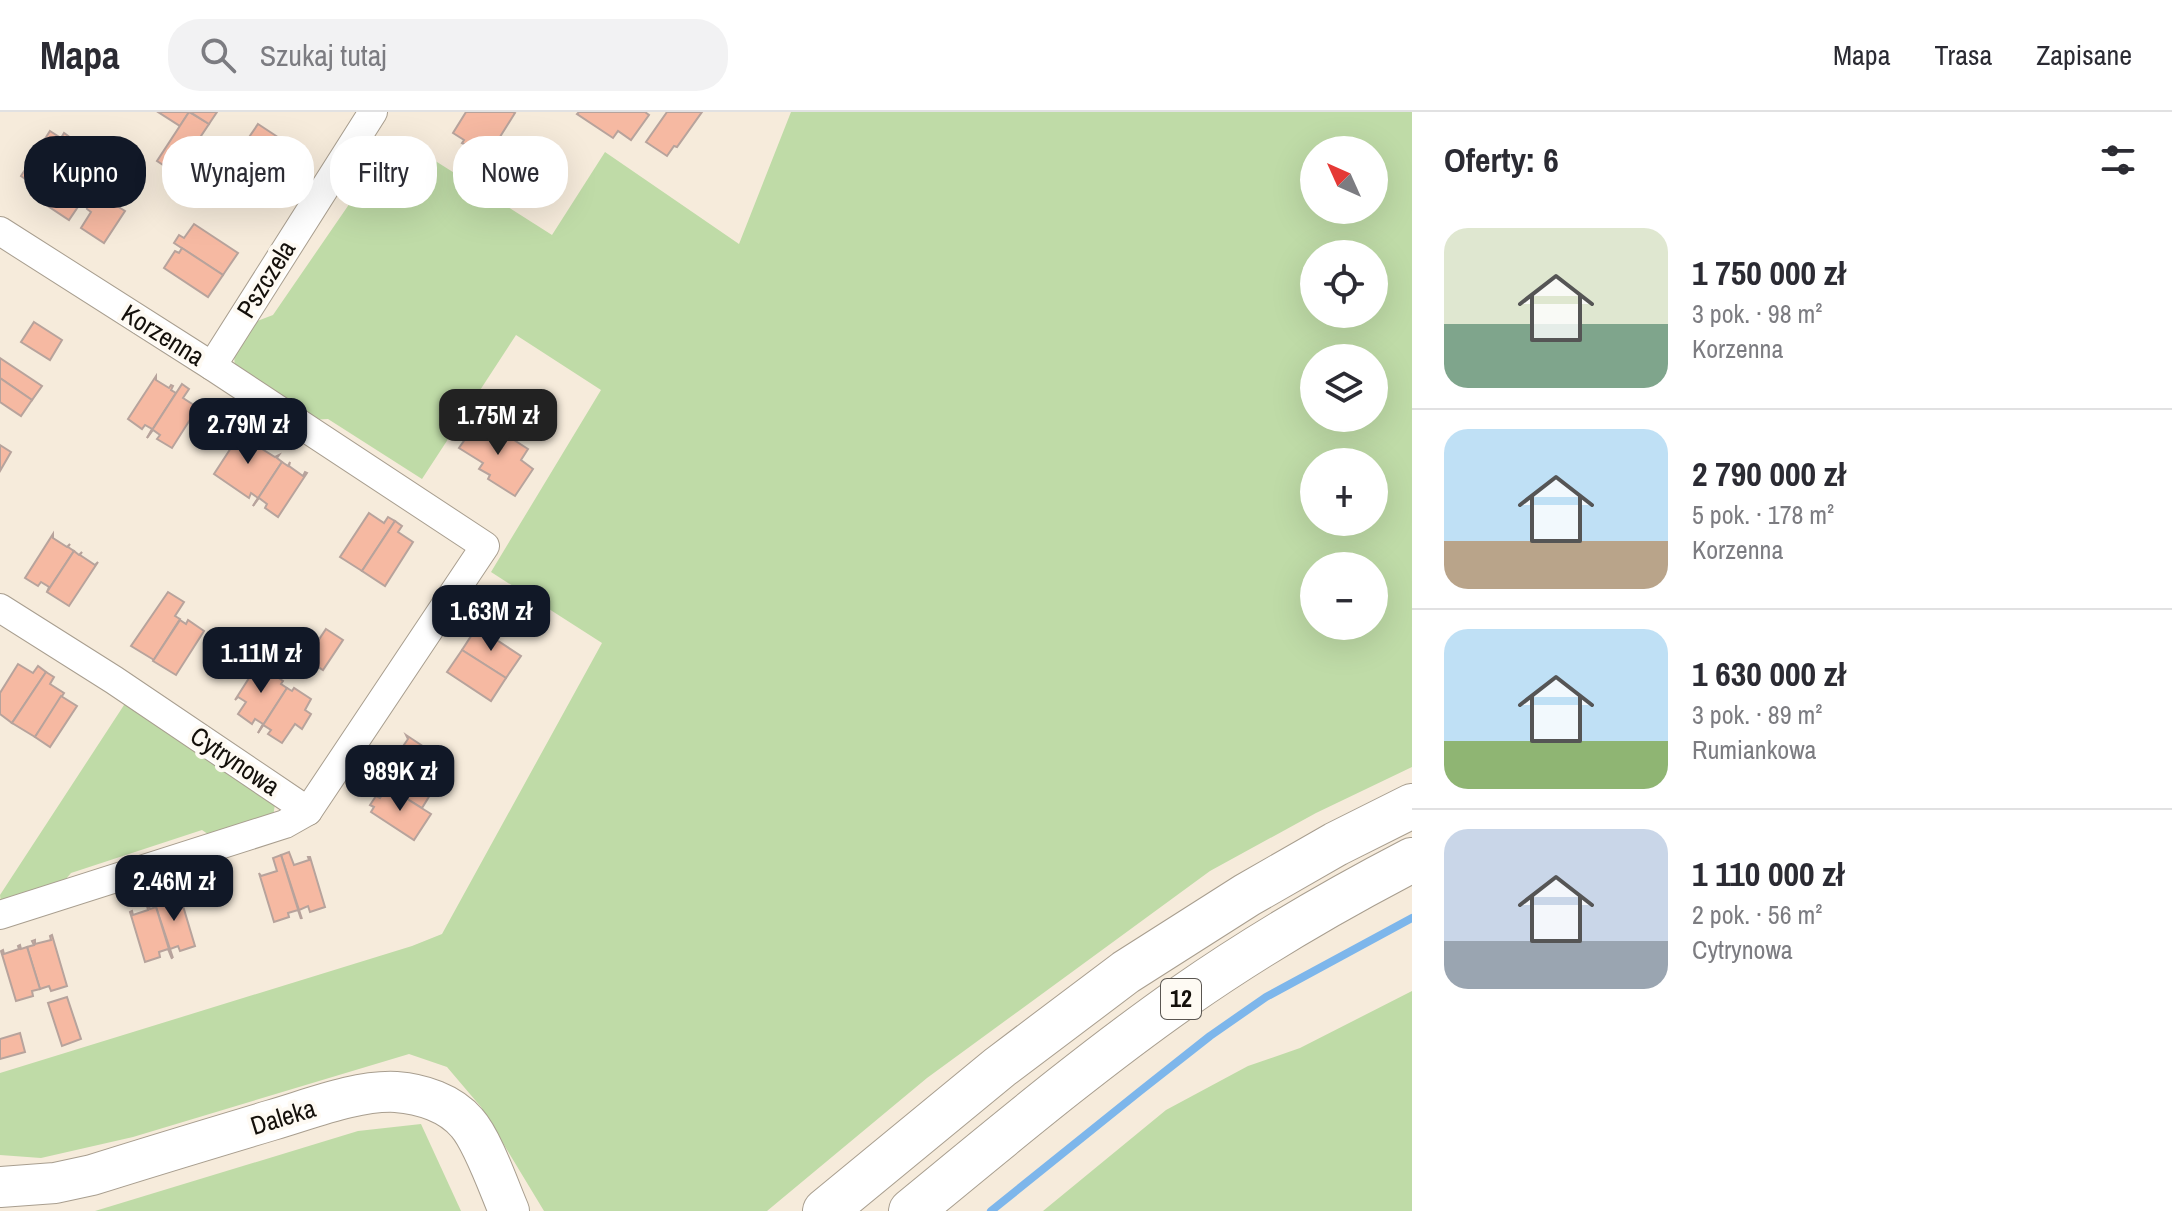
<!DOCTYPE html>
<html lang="pl">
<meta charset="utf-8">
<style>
:root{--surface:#fff;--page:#f2f2f3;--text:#2b2b33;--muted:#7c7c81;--line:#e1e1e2;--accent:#111827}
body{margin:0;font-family:"Archivo Narrow",sans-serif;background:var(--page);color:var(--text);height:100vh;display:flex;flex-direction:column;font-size:30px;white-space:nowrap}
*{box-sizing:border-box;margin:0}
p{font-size:26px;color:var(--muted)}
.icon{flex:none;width:44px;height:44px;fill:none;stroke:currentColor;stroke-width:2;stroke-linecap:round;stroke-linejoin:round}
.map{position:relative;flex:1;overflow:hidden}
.details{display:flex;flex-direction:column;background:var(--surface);width:760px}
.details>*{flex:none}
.guide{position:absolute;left:24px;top:24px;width:760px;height:72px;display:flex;gap:16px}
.needle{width:52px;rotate:315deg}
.fabs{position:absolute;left:1300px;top:24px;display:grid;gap:16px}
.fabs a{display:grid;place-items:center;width:88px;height:88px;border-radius:50%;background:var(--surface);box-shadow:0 8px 32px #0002;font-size:40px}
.price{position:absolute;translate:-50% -68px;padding:0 18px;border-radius:16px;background:var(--accent);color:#fff;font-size:26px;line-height:52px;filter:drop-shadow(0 2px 4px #0008)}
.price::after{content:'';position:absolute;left:50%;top:48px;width:24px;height:18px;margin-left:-12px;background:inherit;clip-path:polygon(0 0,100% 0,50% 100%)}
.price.selected{background:#222;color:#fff}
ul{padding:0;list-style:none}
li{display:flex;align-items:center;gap:24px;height:200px;padding:0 32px}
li+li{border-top:2px solid var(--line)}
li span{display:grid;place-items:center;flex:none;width:224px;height:160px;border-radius:24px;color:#555}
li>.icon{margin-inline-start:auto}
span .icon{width:96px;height:96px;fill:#fffc;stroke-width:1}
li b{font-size:34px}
h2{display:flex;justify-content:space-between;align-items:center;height:96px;padding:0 32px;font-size:34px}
.tag{padding:0 28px;border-radius:32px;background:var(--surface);box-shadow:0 8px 32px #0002;font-size:28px;line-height:72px}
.tag.selected{background:var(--accent);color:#fff}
header{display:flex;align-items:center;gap:48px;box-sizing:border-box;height:112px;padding:0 40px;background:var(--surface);border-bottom:2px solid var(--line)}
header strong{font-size:38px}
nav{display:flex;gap:44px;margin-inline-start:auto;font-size:28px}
.search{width:560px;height:72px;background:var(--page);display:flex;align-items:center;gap:20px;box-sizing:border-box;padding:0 28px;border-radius:32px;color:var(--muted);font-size:30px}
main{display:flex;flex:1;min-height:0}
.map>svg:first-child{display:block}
.green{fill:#bfdba7;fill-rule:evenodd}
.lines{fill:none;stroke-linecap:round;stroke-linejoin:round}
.stream{stroke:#7db6eb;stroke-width:8}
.building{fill:#f6b9a2;stroke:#b7a39c;stroke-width:2}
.street-casing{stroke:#a89e8f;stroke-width:30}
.secondary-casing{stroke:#a89e8f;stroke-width:42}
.primary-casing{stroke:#a89e8f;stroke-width:46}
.street{stroke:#fff;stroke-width:28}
.secondary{stroke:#fff;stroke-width:40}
.primary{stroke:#fff;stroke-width:44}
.labels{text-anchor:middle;stroke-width:8;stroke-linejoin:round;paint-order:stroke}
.shield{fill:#fefaf3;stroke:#5a5651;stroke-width:2}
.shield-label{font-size:24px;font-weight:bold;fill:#14100b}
.street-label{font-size:26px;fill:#14100b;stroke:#fefaf3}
</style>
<header>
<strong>Mapa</strong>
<div class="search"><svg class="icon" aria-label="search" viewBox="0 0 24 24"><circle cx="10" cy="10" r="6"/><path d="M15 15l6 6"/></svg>Szukaj tutaj</div>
<nav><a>Mapa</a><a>Trasa</a><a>Zapisane</a></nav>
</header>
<main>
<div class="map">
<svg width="1412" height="1099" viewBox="0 0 1412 1099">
<rect width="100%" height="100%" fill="#f6ebdb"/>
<g class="green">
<path d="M791,0H1412V655L1316,701L1210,759L927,966L767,1099H544L481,995L447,955L409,942L133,1025L41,1046L0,1043V961L412,834L442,822L602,531L491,460L601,278L516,223L422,367L328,307L310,308L235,258L234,242L252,211L273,203L396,24L552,123L605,40L739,132ZM1314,38H1374V98H1314ZM1314,142H1374V202H1314ZM1314,246H1374V306H1314ZM1314,350H1374V410H1314ZM1314,454H1374V514H1314Z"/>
<polygon points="126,590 275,692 273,705 215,727 202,718 71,761 60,774 1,792 0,783"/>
<polygon points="1412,879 1412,1099 1043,1099 1166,998 1248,954 1300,936"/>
<polygon points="421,1012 461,1099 95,1099 358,1019"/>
</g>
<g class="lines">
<polyline class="stream" points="991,1099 1139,980 1210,924 1266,885 1412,806"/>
</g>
<g class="building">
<polygon points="158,0 189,0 180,14"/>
<polygon points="189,0 209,12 197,30 210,39 189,70 157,49"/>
<polygon points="190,0 217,0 209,12"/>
<polygon points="466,0 513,0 515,1 488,44 462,31 464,28 453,21"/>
<polygon points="579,0 645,0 649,3 631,28 618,19 613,26 577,2"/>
<polygon points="667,0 702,0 677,35 674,34 667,44 646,30"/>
<polygon points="258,12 302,41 288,63 243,34"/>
<polygon points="50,19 61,26 64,21 71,26 68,30 90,45 76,68 36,41"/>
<polygon points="243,34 288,63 273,86 229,57"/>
<polygon points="36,41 90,77 69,108 31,83 36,75 21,64"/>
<polygon points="101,84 125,99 104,131 81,116 91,100 87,97 86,93 89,88 93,87 97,90"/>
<polygon points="194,112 238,141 223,163 174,131 179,123 184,126"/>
<polygon points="182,136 223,163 208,185 164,156 175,139 179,141"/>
<polygon points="34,210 62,228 50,248 21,230"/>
<polygon points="0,246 42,274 32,288 0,266"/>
<polygon points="156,264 156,268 169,276 171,273 173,274 171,278 176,281 147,326 152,317 145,313 142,317 128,307"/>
<polygon points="0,266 32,288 21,304 0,290"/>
<polygon points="182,272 189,277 183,286 197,295 200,292 172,336 157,327 160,323 153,318 147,326"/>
<polygon points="486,310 528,337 521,348 533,357 515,384 488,367 490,363 479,357 483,351 459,336 475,313 481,317"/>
<polygon points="242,319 264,333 262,337 275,345 279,343 277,346 282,350 253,394 258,386 251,381 249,386 214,362"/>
<polygon points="0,333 11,340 0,359"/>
<polygon points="282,350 288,354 290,350 289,354 303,364 305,360 307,361 278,405 265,396 267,392 259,386 253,394"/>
<polygon points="369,401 384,411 388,405 395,409 362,459 340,445"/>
<polygon points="395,409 402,414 398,420 413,430 385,474 362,459"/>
<polygon points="53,422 53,426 67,435 70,432 68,435 74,439 47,480 49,475 41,470 38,474 25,466"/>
<polygon points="74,439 79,443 82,440 80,443 95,453 98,450 69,494 47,480"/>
<polygon points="168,480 184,490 175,504 180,507 154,548 131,534"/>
<polygon points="180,508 186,512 188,508 204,519 176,563 153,549"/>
<polygon points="477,515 521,544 506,566 462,538"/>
<polygon points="326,517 343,528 323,558 306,547"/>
<polygon points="462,538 506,566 491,589 447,560"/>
<polygon points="18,552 33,561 38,554 46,560 12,611 0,602 0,581"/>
<polygon points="258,552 283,569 281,572 287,576 258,621 263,612 255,607 252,612 238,602 246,590 238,585 235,588"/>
<polygon points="46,560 54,565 50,572 64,581 35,625 12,611"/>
<polygon points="287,576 292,579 294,576 311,587 305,598 311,602 302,617 295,612 282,631 268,622 271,618 263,613 258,621"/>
<polygon points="61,584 77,594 50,635 35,625"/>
<polygon points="406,623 450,652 441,666 437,663 432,671 439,677 395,648 398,642 395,640 399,640 408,627"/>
<polygon points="383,640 439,677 431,672 426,680 430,683 422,696 377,668 378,666 381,669 390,655 378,647"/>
<polygon points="388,675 431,702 414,728 371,700 374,695 370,693 376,684 380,686"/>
<polygon points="289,740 294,753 309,748 308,745 310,745 325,795 310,800 308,794 299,798 302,807 281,743"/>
<polygon points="281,743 301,807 298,798 288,801 289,805 274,810 259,761 261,764 277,759 273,746"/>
<polygon points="160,781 164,793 180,788 179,785 180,784 195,834 180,839 178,834 170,837 173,846 152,783"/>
<polygon points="147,794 149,794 150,797 156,795 172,847 168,837 159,840 160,845 145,850 130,800 132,799 133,803 148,798"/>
<polygon points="52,823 67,874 51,879 49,874 40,877 27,835 34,833 32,829 35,828 35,832 51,828 50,824"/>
<polygon points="20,833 21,837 27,835 40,877 32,879 33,884 16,889 1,839 3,838 4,842 19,837 18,834"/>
<polygon points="67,885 81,927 62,934 48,891"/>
<polygon points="20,921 25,940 0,947 0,927"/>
</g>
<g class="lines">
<defs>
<g id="street">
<polyline points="0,119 212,254 485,434 308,699 285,712 0,803"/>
<polyline points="212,254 373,0"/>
<polyline points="0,496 114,568 308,699"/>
</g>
<path id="secondary" d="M0,1075L55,1071L92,1063C152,1044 212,1026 272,1008C310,997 357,978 396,980C422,982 450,991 467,1011C483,1029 499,1076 509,1099"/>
<g id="primary">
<polyline points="825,1099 1000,955 1126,860 1247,783 1336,732 1412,694"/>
<path d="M911,1099C1000,1026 1089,951 1183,885C1256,834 1333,789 1412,748"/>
</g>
</defs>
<use href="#street" class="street-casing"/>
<use href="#secondary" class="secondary-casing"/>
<use href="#primary" class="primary-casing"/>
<use href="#street" class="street"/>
<use href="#secondary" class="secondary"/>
<use href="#primary" class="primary"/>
</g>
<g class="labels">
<rect class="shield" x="1161" y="867" width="40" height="40" rx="6"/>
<g class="shield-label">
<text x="1181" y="895">12</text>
</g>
<g class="street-label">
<text transform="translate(266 167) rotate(-58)" y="9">Pszczela</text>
<text transform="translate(163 223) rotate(32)" y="9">Korzenna</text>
<text transform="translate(235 649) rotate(34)" y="9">Cytrynowa</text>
<text transform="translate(283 1005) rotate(-17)" y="9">Daleka</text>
</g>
</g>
</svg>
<div class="fabs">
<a><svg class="needle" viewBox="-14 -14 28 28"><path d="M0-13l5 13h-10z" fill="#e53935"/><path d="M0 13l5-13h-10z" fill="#7c7c81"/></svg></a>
<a><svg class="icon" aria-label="locate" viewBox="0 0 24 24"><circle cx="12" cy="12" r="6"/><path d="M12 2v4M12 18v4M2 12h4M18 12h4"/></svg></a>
<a><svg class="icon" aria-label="layers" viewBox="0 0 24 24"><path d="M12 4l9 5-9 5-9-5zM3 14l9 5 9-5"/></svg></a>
<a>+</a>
<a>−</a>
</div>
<b class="price selected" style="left:498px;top:345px">1.75M zł</b>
<b class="price" style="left:248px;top:354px">2.79M zł</b>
<b class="price" style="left:491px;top:541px">1.63M zł</b>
<b class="price" style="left:261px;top:583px">1.11M zł</b>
<b class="price" style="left:400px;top:701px">989K zł</b>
<b class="price" style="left:174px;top:811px">2.46M zł</b>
<div class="guide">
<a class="tag selected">Kupno</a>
<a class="tag">Wynajem</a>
<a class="tag">Filtry</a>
<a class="tag">Nowe</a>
</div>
</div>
<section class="details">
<h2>Oferty: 6<svg class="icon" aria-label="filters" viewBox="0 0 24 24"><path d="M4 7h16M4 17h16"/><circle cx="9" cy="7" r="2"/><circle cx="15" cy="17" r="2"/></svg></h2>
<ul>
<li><span style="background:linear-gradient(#dfe7d0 60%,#7fa58c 0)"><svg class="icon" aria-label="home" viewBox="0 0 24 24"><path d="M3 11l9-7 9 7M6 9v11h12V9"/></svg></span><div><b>1 750 000 zł</b><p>3 pok. · 98 m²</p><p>Korzenna</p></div></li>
<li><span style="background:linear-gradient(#bfe0f5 70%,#b9a48a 0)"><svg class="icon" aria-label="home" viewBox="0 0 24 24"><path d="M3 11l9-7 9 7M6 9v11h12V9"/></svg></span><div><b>2 790 000 zł</b><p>5 pok. · 178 m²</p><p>Korzenna</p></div></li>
<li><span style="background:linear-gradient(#bfe0f5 70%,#8fb573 0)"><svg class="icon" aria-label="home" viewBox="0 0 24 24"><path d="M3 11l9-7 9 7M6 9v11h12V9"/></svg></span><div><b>1 630 000 zł</b><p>3 pok. · 89 m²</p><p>Rumiankowa</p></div></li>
<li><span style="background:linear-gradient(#c9d6e8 70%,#9aa5b1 0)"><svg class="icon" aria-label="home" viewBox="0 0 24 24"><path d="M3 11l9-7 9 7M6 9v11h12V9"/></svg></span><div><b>1 110 000 zł</b><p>2 pok. · 56 m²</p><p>Cytrynowa</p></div></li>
</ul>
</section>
</main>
